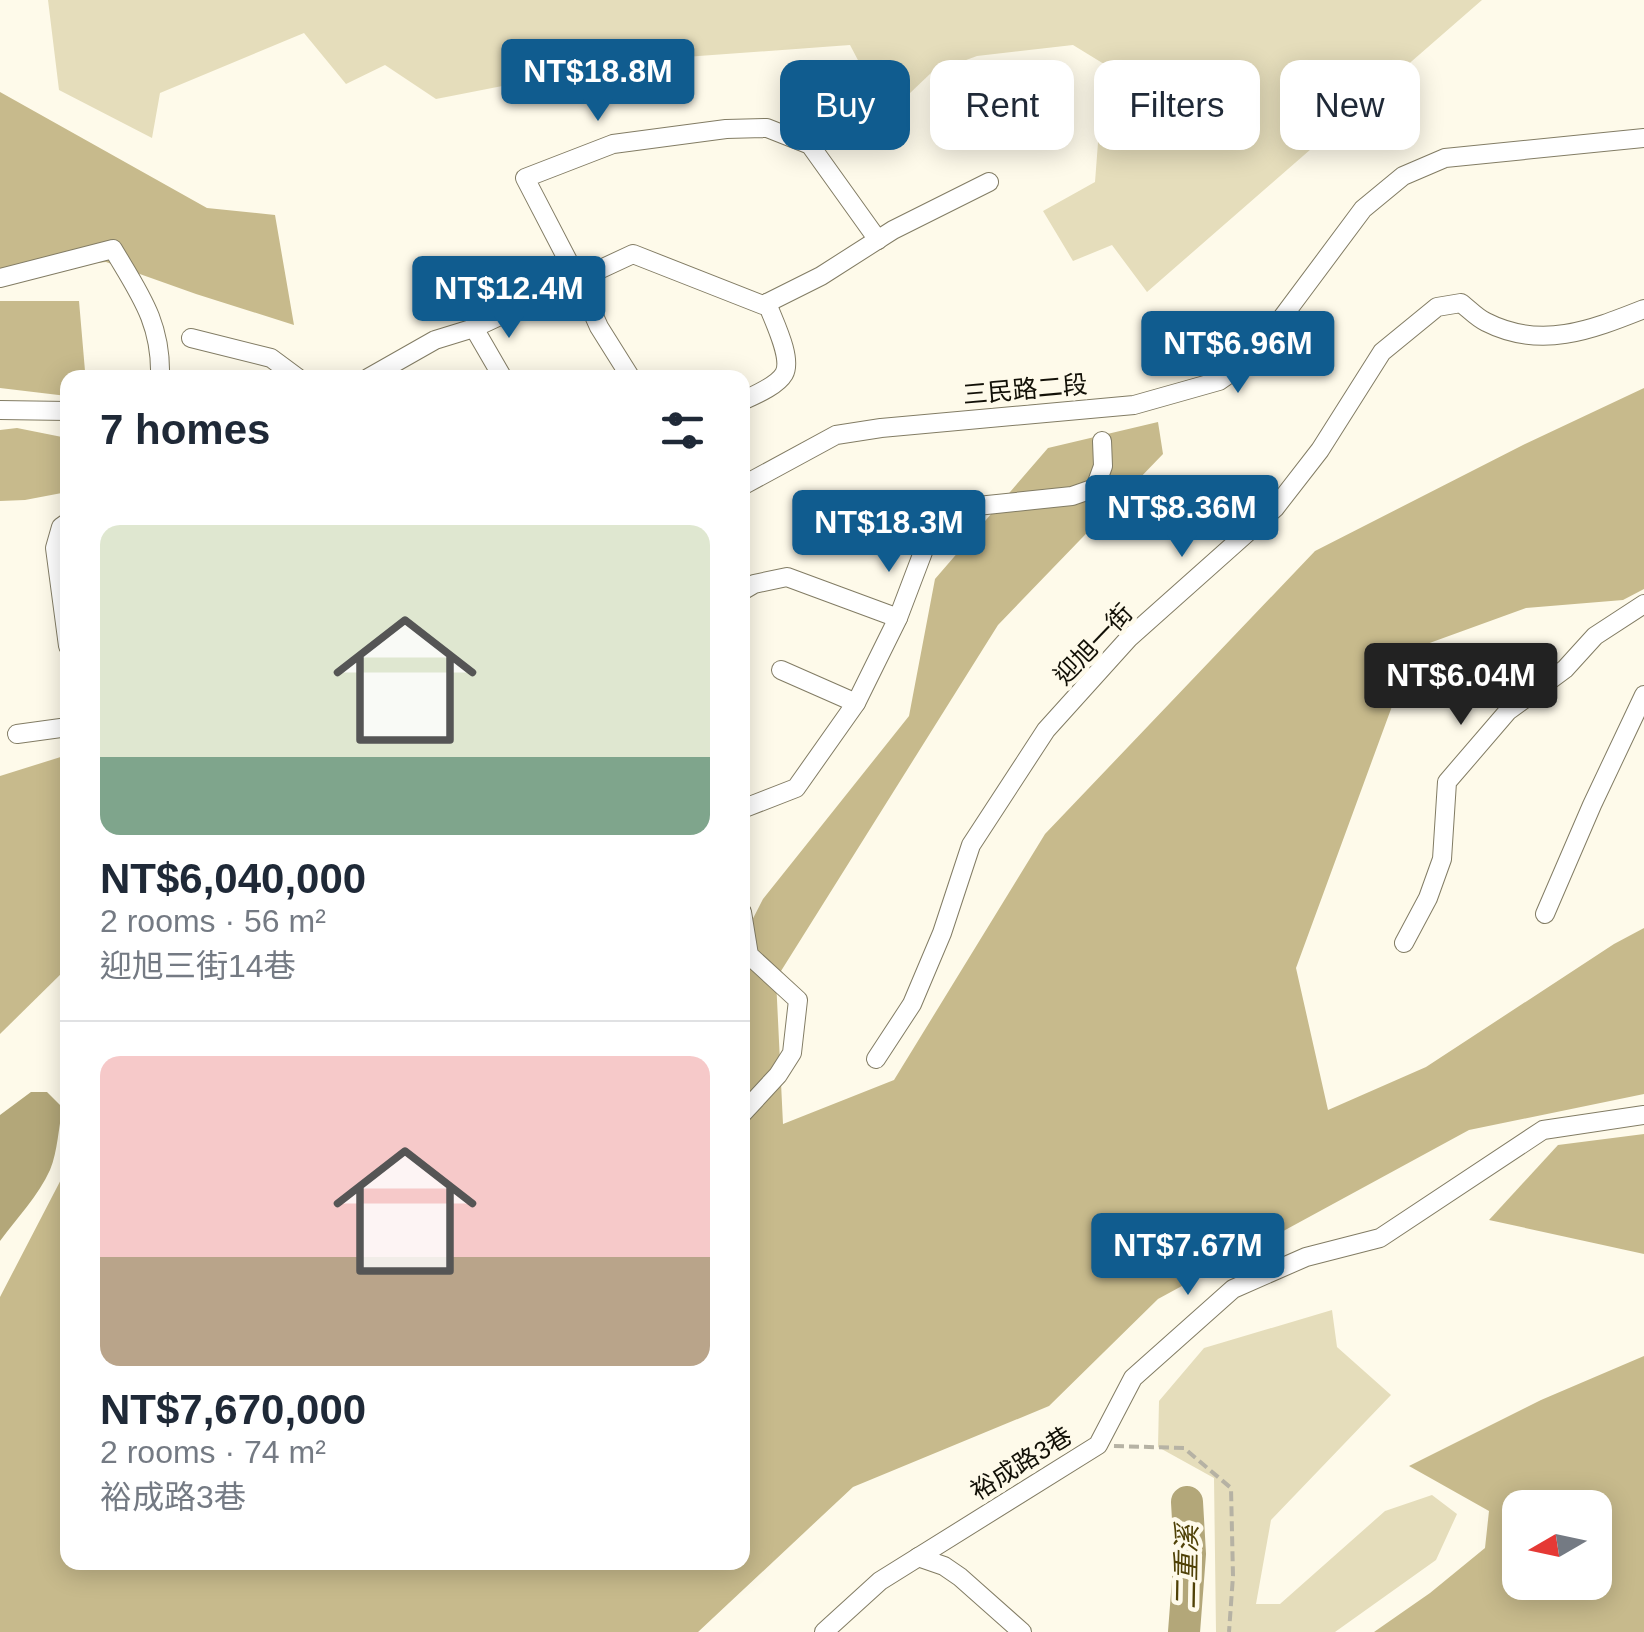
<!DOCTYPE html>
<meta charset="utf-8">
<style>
:root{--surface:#fff;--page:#f2f2f3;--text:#1f2937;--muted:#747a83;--line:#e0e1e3;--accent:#105c8f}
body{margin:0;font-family:Arial,"Noto Sans TC",sans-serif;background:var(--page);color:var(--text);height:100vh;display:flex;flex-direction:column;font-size:38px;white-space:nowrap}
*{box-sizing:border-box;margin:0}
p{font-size:32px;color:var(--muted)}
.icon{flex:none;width:55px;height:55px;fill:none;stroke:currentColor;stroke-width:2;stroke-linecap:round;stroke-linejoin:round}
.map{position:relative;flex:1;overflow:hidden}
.drawer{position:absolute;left:60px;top:370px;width:690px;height:1200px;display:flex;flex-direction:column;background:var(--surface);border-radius:20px;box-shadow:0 5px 25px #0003}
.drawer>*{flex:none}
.guide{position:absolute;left:780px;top:60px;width:712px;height:90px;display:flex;gap:20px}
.needle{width:65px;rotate:261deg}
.controls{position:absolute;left:1502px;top:1490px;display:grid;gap:20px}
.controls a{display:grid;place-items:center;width:110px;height:110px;border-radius:20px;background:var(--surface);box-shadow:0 5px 25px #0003;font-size:50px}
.price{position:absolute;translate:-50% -85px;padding:0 22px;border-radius:10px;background:var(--accent);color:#fff;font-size:32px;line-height:65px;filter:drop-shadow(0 2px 5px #0008)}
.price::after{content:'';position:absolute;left:50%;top:60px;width:30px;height:22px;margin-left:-15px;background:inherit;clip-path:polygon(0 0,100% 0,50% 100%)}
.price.active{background:#222;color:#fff}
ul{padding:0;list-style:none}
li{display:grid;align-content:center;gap:20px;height:530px;padding:0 40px}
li+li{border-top:2px solid var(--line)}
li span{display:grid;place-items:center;height:310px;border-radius:20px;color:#555}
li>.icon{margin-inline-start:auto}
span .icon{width:180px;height:180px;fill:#fffc;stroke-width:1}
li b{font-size:42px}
h2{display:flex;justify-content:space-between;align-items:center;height:120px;padding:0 40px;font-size:42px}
.tag{padding:0 35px;border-radius:20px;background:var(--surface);box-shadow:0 5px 25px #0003;font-size:35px;line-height:90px}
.tag.active{background:var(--accent);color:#fff}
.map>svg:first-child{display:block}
.green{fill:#e5ddbb}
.forest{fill:#c7ba8c;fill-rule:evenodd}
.water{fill:#b3a779}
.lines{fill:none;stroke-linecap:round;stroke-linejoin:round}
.river{stroke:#b3a779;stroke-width:32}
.minor-casing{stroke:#827c64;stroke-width:20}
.path{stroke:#b6b2a4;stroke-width:4;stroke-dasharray:10 5;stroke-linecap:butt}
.minor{stroke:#fff;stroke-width:18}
.labels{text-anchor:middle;stroke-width:9;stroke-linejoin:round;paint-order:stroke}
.street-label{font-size:25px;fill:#121007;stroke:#fefaea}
.water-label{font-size:28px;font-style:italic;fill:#4f4106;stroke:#fefaea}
</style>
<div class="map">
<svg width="1644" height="1632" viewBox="0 0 1644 1632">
<rect width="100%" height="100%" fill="#fefaea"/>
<g class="green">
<polygon points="48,0 1482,0 1147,292 1112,245 1073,261 1043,211 1095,182 1104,64 1073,45 977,56 931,73 887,115 850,45 630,61 436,99 385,65 346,84 304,33 160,93 152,138 59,90"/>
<polygon points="1332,1310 1337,1347 1391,1395 1271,1520 1256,1604 1280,1604 1385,1511 1432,1495 1457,1514 1436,1560 1335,1632 1216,1632 1214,1478 1158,1447 1159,1401 1204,1348"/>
</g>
<g class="forest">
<polygon points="0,92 207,208 275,215 294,325 196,294 106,262 0,272"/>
<polygon points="0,301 79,301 85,371 105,377 68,378 67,396 0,388"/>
<polygon points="1644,388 1644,589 1623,600 1526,608 1413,649 1296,968 1328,1110 1426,1067 1614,944 1644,928 1644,1094 1469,1130 1158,1299 1049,1406 853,1487 698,1632 0,1632 0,1297 67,1168 68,1562 742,1562 743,938 763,899 909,716 935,579 1048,448 1158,422 1163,454 998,625 776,979 783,1124 894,1080 1045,834 1315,551 1523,445"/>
<polygon points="17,428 67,438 67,492 25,500 0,501 0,430"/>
<polygon points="67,755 67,968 0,1034 0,776"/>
<polygon points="1644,1134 1644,1254 1489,1220 1558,1145"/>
<path d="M1644,1356V1632H1374L1430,1593L1485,1548L1489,1511L1409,1466L1541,1400ZM1520,1508H1595V1582H1520Z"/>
</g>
<path class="water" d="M31,1092H47L63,1108C58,1128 58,1151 50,1170C39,1195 16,1219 0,1241V1115Z"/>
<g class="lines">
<polyline class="river" points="1184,1632 1190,1554 1187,1502"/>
<defs>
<g id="minor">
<path d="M0,278L113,249C139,293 162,323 160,378"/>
<polyline points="474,328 503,378"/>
<polyline points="191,338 271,358 298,378"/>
<polyline points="368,378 435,340 474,328 633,254 763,305 821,276 893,230 989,182"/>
<polyline points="631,378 599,327 578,280 525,178 613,144 726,129 767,128 810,145 878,240"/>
<path d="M742,401C755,395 777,386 784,374C793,358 773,320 767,303"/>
<polyline points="0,410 68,411"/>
<polyline points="742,486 836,435 881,428 1134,405 1219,381 1252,358 1363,209 1403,176 1445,158 1644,138"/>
<polyline points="68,522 61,527 55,548 68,646"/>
<polyline points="742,591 754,584 787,577 898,618"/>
<polyline points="781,670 856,703"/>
<polyline points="17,734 68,727"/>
<polyline points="742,809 796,788 856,703 898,618 939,510 1072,496 1095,488 1103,466 1102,441"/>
<polyline points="742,912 749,955 798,1000 792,1053 778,1075 742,1114"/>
<polyline points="1545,914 1592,805 1644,695"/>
<polyline points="1404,943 1428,898 1442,859 1447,782 1508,711 1565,669 1595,636 1644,604"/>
<path d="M876,1059L912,1004L942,933L971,845L1046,730L1129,638L1275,508L1320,450L1382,352L1437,307L1461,303C1469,309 1477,318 1486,322C1541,350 1591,330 1644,309"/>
<polyline points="918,1557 944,1566 960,1577 1022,1632"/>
<polyline points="824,1632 880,1581 1098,1445 1133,1378 1233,1289 1306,1257 1380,1238 1543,1130 1644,1115"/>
</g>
</defs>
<use href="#minor" class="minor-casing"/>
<polyline class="path" points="1114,1446 1184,1448 1231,1488 1233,1576 1229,1632"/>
<use href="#minor" class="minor"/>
</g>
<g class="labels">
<g class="street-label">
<text transform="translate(1025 389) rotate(-5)" y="9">三民路二段</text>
<text transform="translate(1093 644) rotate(-46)" y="9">迎旭一街</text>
<text transform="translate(1021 1463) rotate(-32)" y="9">裕成路3巷</text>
</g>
<g class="water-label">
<text transform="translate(1186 1567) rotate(-89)" y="10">二重溪</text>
</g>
</g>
</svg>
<div class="controls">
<a><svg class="needle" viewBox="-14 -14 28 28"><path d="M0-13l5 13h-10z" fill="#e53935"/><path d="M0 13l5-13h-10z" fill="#747a83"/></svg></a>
</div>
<b class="price" style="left:598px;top:124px">NT$18.8M</b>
<b class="price" style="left:509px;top:341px">NT$12.4M</b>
<b class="price" style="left:1238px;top:396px">NT$6.96M</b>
<b class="price" style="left:1182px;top:560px">NT$8.36M</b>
<b class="price" style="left:889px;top:575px">NT$18.3M</b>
<b class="price active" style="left:1461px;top:728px">NT$6.04M</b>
<b class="price" style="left:1188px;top:1298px">NT$7.67M</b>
<div class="guide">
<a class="tag active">Buy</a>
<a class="tag">Rent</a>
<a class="tag">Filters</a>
<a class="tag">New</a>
</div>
<section class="drawer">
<h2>7 homes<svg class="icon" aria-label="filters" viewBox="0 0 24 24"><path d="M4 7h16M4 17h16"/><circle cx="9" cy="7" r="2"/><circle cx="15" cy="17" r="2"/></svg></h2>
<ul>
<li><span style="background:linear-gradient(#dfe7d0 75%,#7fa58c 0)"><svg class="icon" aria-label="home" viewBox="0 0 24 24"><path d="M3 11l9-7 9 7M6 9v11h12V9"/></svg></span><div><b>NT$6,040,000</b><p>2 rooms · 56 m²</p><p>迎旭三街14巷</p></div></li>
<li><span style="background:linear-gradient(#f6c9c9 65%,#b9a48a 0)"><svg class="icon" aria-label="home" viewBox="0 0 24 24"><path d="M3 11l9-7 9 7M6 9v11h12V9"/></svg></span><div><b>NT$7,670,000</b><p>2 rooms · 74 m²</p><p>裕成路3巷</p></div></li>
</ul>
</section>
</div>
